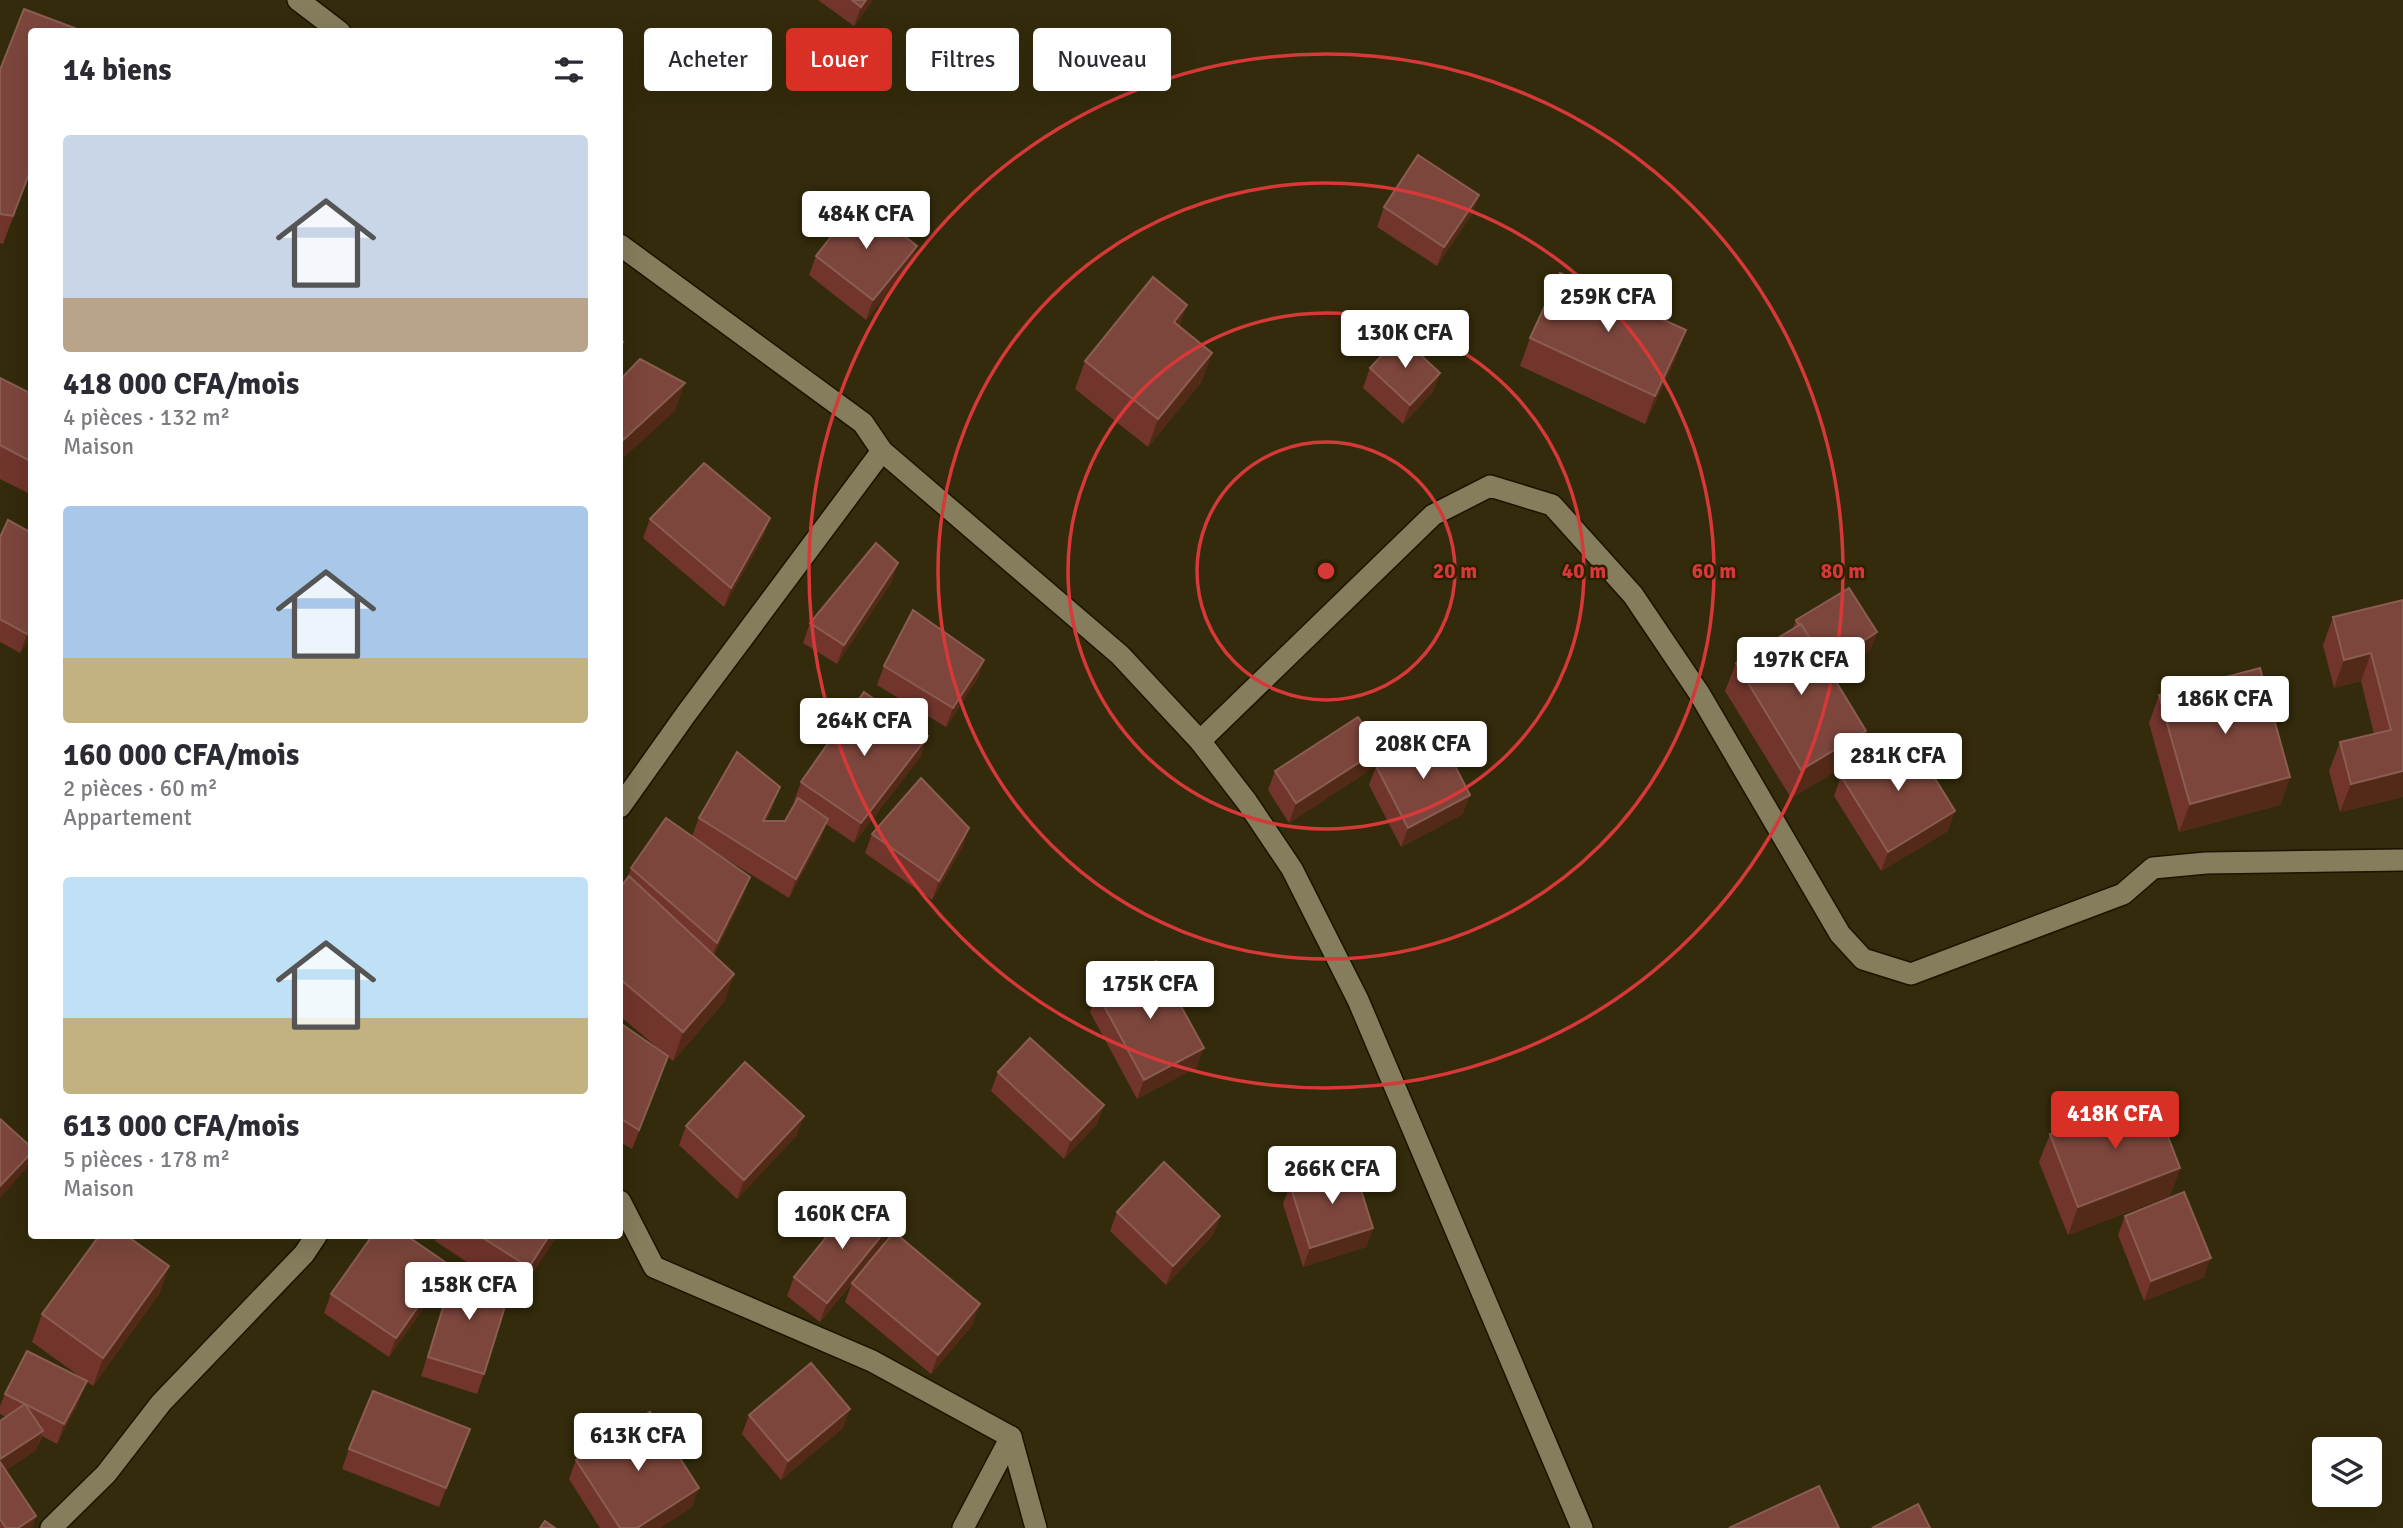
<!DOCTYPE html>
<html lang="fr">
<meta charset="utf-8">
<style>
:root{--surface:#fff;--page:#f2f2f3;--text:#2b2b33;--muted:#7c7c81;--accent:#d93025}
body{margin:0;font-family:Signika,sans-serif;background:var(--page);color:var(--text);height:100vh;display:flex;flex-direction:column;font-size:26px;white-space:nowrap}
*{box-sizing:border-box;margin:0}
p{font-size:23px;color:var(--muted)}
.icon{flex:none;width:38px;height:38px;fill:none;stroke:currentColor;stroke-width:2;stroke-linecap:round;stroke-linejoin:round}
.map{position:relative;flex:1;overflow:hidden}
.side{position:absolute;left:28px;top:28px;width:595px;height:1211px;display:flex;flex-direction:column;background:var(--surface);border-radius:7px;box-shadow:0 7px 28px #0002}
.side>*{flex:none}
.guide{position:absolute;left:644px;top:28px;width:665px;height:63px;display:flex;gap:14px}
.buttons{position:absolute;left:2312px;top:1437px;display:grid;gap:14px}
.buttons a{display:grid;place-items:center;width:70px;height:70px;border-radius:7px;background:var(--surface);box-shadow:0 7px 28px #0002;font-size:35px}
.price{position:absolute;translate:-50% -60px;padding:0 16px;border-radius:7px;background:#fff;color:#222;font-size:23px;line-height:46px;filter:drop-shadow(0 2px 4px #0008)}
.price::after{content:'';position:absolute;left:50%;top:42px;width:21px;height:16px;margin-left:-10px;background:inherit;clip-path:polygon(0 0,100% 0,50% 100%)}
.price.active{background:var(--accent);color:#fff}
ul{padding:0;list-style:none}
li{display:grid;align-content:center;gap:14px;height:371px;padding:0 35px}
li span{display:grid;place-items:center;height:217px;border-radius:7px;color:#555}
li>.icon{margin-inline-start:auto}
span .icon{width:126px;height:126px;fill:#fffc;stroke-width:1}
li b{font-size:30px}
h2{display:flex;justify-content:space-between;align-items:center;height:84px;padding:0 35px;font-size:30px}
.tag{padding:0 24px;border-radius:7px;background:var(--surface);box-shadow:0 7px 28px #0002;font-size:24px;line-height:63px}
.tag.active{background:var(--accent);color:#fff}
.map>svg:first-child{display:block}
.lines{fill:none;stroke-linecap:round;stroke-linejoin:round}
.minor-casing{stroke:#1a1400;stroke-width:24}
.tertiary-casing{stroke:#1a1400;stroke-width:24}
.minor{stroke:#867d5c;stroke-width:21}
.tertiary{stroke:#867d5c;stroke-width:21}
.wall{fill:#71352c}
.shaded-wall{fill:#532a18}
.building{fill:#7c463c;stroke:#8b5d52;stroke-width:2}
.ring{fill:none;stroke:#d63938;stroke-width:3.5}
.centre{fill:#d63938;stroke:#292102;stroke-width:3.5}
.ring-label{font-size:21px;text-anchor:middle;font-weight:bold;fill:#d63938;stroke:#292102;stroke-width:5;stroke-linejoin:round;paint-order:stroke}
</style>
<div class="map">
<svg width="2403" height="1528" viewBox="0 0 2403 1528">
<rect width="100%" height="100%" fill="#332b0b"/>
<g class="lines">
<defs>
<g id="minor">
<polyline points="1200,741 1433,515 1490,486 1552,505 1633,595 1699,693 1840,934 1863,959 1911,974 2123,894 2153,868 2206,863 2403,860"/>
<polyline points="620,807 686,714 882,451"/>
<polyline points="620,1201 654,1267 872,1361 1011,1437 1036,1528"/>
<polyline points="51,1528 106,1474 161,1403 304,1254 316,1236"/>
<polyline points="963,1528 1011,1437"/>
</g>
<g id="tertiary">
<polyline points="298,0 340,32"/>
<polyline points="620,245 863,423 882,451 1120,655 1200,741 1247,802 1292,869 1358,1000 1582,1528"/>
</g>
</defs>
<use href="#minor" class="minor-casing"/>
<use href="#tertiary" class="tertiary-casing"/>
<use href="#minor" class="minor"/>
<use href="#tertiary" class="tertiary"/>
</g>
<g class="wall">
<polygon points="818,0 873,0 854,26"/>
<polygon points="32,32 32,167 3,244 0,243 0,70"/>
<polygon points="1479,195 1472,214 1437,266 1377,227 1384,207"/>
<polygon points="816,256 910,265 866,320 809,275"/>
<polygon points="1180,327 1202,381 1148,447 1075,389 1085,361"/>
<polygon points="1530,338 1676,358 1645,424 1520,366"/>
<polygon points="1370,368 1440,373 1433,392 1403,424 1363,388"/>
<polygon points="0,378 32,394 32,495 0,479"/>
<polygon points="770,518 763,537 724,607 643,538 650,519"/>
<polygon points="0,537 32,635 20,653 0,642"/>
<polygon points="898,563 891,583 837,664 803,643 810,623"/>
<polygon points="2403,600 2403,797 2340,812 2329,771 2340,742 2374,734 2361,681 2334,688 2323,645 2333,617"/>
<polygon points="1796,620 1877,632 1870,651 1833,676 1856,759 1791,798 1725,691 1736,663 1793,628"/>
<polygon points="984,660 977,679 946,727 877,685 884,666"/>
<polygon points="2159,695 2290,777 2280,805 2179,832 2149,723"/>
<polygon points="921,756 854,843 826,824 821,838 789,898 708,848 750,877 743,896 714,955 734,974 724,1002 673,1061 620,1016 620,888 627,879 631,868 692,836 699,818 773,806 766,821 785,821 795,802 794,801 801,782"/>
<polygon points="1376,766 1463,814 1401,847 1369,785"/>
<polygon points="1373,768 1289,823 1268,790 1275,771"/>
<polygon points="1841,776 1948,831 1881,871 1834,796"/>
<polygon points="969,828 962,848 932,900 865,853 872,834"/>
<polygon points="1097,993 1197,1067 1137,1099 1090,1012"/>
<polygon points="620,1023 661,1076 632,1149 620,1142"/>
<polygon points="998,1072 1104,1105 1097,1124 1064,1159 991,1091"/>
<polygon points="686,1126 797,1135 737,1199 679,1145"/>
<polygon points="2050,1134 2180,1168 2170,1196 2068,1235 2039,1162"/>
<polygon points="1290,1185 1373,1228 1366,1247 1303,1267 1283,1204"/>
<polygon points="1117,1212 1220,1216 1213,1235 1166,1285 1110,1231"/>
<polygon points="2125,1216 2204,1277 2144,1301 2118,1235"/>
<polygon points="890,1225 883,1244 854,1280 973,1324 931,1374 845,1302 852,1283 820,1322 787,1296 794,1277"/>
<polygon points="437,1236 557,1236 518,1295 510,1290 484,1374 477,1394 421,1376 454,1271 502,1285 435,1241"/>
<polygon points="169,1266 159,1294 93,1386 32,1342 42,1314"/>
<polygon points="441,1283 389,1357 324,1313 331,1294"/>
<polygon points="5,1394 79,1401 57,1444 42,1436 36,1450 6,1470 36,1516 32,1528 0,1528 0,1421 6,1417 0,1414 0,1406"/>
<polygon points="749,1415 843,1428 781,1480 742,1434"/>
<polygon points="470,1429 439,1507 342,1469 349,1449"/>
<polygon points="576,1460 692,1507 660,1528 600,1528 569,1479"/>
</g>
<g class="shaded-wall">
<polygon points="866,0 873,0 854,26 861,7"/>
<polygon points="1479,195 1472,214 1437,266 1444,247"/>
<polygon points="917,246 910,265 866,320 873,300"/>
<polygon points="1187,305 1177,333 1174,322"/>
<polygon points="1686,330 1676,358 1645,424 1655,396"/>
<polygon points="1212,353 1202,381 1148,447 1158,419"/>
<polygon points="1440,373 1433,392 1403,424 1410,405"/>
<polygon points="685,383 675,411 620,461 620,443"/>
<polygon points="770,518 763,537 724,607 731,588"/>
<polygon points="898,563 891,583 837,664 844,645"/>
<polygon points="32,627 32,635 20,653 27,634"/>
<polygon points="1877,632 1870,651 1819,685 1826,665"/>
<polygon points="2371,653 2361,681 2334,688 2344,660"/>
<polygon points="984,660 977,679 946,727 953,708"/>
<polygon points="1866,731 1856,759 1791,798 1801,770"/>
<polygon points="928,736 921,756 854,843 861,823"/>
<polygon points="1380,749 1373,768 1289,823 1296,803"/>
<polygon points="2403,771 2403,797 2340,812 2351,784"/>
<polygon points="2290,777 2280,805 2179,832 2190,804"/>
<polygon points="780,787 773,806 756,840 763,821"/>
<polygon points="1470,795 1463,814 1401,847 1408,828"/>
<polygon points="1955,811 1948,831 1881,871 1888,852"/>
<polygon points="828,819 821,838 789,898 796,879"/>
<polygon points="969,828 962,848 932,900 939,881"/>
<polygon points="750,877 743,896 710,963 717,943"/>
<polygon points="734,974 724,1002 673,1061 683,1032"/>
<polygon points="1204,1048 1197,1067 1137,1099 1144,1080"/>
<polygon points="1104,1105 1097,1124 1064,1159 1071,1140"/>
<polygon points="804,1116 797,1135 737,1199 744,1180"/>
<polygon points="32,1152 32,1155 26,1169 0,1198 0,1186"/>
<polygon points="2180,1168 2170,1196 2068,1235 2078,1207"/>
<polygon points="1220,1216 1213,1235 1166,1285 1173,1266"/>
<polygon points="890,1225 883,1244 820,1322 827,1303"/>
<polygon points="1373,1228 1366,1247 1303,1267 1310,1248"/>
<polygon points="549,1236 557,1236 518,1295 529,1267"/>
<polygon points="2211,1258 2204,1277 2144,1301 2151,1281"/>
<polygon points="448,1264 441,1283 389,1357 396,1338"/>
<polygon points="169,1266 159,1294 93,1386 103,1358"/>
<polygon points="980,1304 973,1324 931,1374 938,1355"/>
<polygon points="87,1381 79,1401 57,1444 64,1424"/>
<polygon points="850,1409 843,1428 781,1480 788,1461"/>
<polygon points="470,1429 463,1449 439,1507 446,1488"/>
<polygon points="43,1431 36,1450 0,1474 0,1459"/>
<polygon points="699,1488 692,1507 660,1528 637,1528"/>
<polygon points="36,1516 32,1528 18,1528"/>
</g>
<g class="building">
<polygon points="852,0 866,0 861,7"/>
<polygon points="24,9 85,32 32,32 32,166 13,216 0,214 0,70"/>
<polygon points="1418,155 1479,195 1444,247 1384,207"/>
<polygon points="859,201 917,246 873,300 816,256"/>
<polygon points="1560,273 1686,330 1655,396 1530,338"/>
<polygon points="1153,277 1187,305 1174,322 1212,353 1158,419 1085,361"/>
<polygon points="1400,336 1440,373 1410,405 1370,368"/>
<polygon points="620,338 623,342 620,346"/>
<polygon points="640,359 685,383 620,443 620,380"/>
<polygon points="0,378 32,394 32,462 0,445"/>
<polygon points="704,463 770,518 731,588 650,519"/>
<polygon points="8,520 32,533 32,627 27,634 0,619 0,537"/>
<polygon points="876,543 898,563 844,645 810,623"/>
<polygon points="1849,588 1877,632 1826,665 1801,624 1799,625 1796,620"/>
<polygon points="2403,600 2403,771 2351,784 2340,742 2391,730 2371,653 2344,660 2333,617"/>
<polygon points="913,610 984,660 953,708 884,666"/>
<polygon points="1801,624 1866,731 1801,770 1736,663"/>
<polygon points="2260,668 2290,777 2190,804 2159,695"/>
<polygon points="864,692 928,736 861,823 801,782"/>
<polygon points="1358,717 1380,749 1296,803 1275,771"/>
<polygon points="1438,733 1470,795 1408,828 1376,766"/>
<polygon points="1908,735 1955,811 1888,852 1841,776"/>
<polygon points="737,752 780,787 763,821 785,821 798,798 828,819 796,879 699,818"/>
<polygon points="921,778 969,828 939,881 872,834"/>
<polygon points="666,818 750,877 717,943 631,868"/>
<polygon points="629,876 734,974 683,1032 620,979 620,888"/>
<polygon points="1156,961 1204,1048 1144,1080 1097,993"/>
<polygon points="620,1023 668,1056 639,1130 620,1118"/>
<polygon points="1030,1038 1104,1105 1071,1140 998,1072"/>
<polygon points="745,1062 804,1116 744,1180 686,1126"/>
<polygon points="2152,1095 2180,1168 2078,1207 2050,1134"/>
<polygon points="0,1119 32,1148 32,1152 0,1186"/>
<polygon points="1164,1162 1220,1216 1173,1266 1117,1212"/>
<polygon points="1353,1165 1373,1228 1310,1248 1290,1185"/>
<polygon points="2184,1192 2211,1258 2151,1281 2125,1216"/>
<polygon points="857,1199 890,1225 827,1303 794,1277"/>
<polygon points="894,1232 980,1304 938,1355 852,1283"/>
<polygon points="99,1236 127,1236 169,1266 103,1358 42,1314"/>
<polygon points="372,1236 407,1236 448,1264 396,1338 331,1294"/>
<polygon points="480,1236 549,1236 529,1267"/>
<polygon points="454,1271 511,1287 484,1374 428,1357"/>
<polygon points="27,1351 87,1381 64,1424 25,1404 43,1431 0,1459 0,1421 25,1404 5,1394"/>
<polygon points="811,1363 850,1409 788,1461 749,1415"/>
<polygon points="373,1391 470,1429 446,1488 349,1449"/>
<polygon points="650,1412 699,1488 637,1528 620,1528 576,1460"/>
<polygon points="0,1462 36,1516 18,1528 6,1528 0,1519"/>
<polygon points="1819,1486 1839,1528 1729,1528"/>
<polygon points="1918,1504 1930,1528 1872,1528"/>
<polygon points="545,1521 555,1528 540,1528"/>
</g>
<g class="ring">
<circle cx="1326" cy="571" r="129"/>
<circle cx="1326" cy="571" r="258"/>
<circle cx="1326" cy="571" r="388"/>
<circle cx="1326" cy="571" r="517"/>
</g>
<circle cx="1326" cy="571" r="10" class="centre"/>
<g class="ring-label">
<text x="1455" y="578">20 m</text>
<text x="1584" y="578">40 m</text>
<text x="1714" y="578">60 m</text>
<text x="1843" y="578">80 m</text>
</g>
</svg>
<div class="buttons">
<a><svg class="icon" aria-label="layers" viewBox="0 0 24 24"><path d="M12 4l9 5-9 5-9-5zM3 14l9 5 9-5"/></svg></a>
</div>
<b class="price" style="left:866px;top:251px">484K CFA</b>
<b class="price" style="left:1608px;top:334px">259K CFA</b>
<b class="price" style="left:1405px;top:370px">130K CFA</b>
<b class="price" style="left:1801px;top:697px">197K CFA</b>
<b class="price" style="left:2225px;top:736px">186K CFA</b>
<b class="price" style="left:864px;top:758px">264K CFA</b>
<b class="price" style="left:1423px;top:781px">208K CFA</b>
<b class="price" style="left:1898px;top:793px">281K CFA</b>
<b class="price" style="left:1150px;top:1021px">175K CFA</b>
<b class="price active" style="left:2115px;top:1151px">418K CFA</b>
<b class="price" style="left:1332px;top:1206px">266K CFA</b>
<b class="price" style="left:842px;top:1251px">160K CFA</b>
<b class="price" style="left:469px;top:1322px">158K CFA</b>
<b class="price" style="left:638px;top:1473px">613K CFA</b>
<div class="guide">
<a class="tag">Acheter</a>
<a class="tag active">Louer</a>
<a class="tag">Filtres</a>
<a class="tag">Nouveau</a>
</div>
<section class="side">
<h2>14 biens<svg class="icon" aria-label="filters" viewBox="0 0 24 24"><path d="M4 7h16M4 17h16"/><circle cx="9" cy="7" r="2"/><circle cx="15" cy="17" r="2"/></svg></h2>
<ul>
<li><span style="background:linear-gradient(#c9d6e8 75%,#b9a48a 0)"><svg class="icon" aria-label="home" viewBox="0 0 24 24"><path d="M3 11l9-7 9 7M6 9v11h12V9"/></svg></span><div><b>418 000 CFA/mois</b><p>4 pièces · 132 m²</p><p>Maison</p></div></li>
<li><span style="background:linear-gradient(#a9c7e8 70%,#c2b280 0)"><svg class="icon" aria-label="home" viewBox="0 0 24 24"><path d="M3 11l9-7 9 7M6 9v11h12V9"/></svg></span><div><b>160 000 CFA/mois</b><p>2 pièces · 60 m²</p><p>Appartement</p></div></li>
<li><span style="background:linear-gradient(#bfe0f5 65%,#c2b280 0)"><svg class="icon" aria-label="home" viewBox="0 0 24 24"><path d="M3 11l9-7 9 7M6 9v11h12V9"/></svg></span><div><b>613 000 CFA/mois</b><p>5 pièces · 178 m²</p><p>Maison</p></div></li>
</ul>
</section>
</div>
